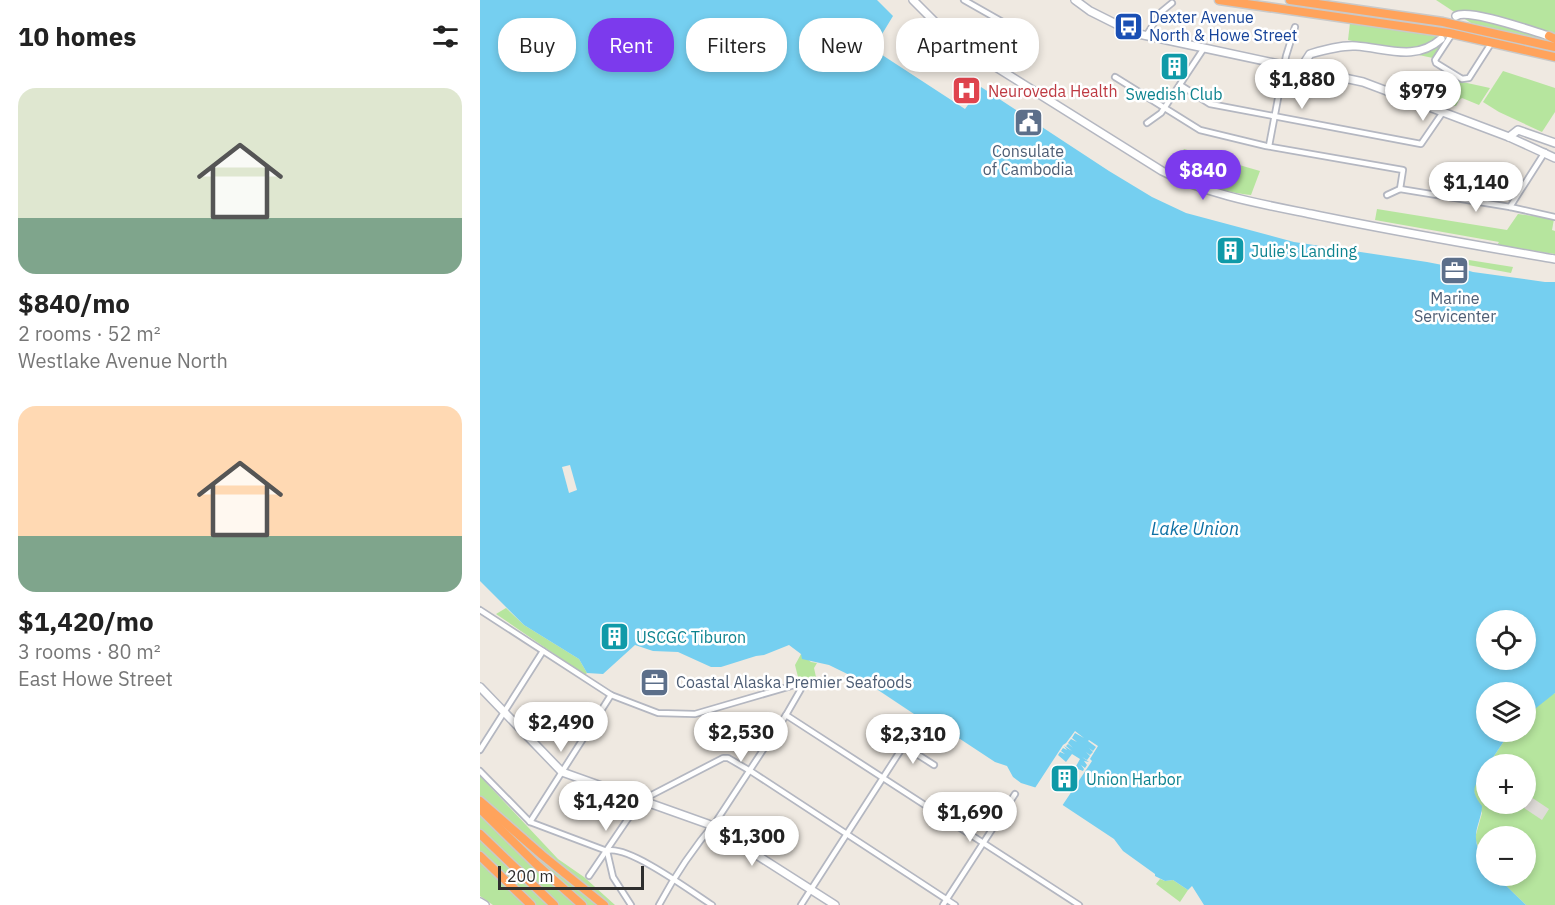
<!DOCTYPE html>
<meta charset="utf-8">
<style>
:root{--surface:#fff;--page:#f6f6f6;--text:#222;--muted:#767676;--accent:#7c3aed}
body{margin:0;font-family:"IBM Plex Sans",sans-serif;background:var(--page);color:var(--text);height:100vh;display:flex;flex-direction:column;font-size:22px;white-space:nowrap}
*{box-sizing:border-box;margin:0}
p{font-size:20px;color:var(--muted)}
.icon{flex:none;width:33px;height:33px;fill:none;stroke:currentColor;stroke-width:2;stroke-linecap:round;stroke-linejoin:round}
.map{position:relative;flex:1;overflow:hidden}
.drawer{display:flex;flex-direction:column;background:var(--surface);width:480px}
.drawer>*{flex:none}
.hud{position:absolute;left:18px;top:18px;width:570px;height:54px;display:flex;gap:12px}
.fabs{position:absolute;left:996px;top:610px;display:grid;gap:12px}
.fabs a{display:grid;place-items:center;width:60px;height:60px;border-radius:50%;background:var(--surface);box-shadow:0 3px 9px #0003;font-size:30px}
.scale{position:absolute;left:18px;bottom:15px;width:146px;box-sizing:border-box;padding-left:6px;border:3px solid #2e2e2e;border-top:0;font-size:16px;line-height:21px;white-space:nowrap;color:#2e2e2e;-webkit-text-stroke:4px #fff;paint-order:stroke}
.price{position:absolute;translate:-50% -51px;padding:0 14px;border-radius:21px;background:#fff;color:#222;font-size:20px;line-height:39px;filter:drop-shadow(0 2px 3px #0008)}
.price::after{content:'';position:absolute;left:50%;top:36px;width:18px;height:14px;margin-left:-9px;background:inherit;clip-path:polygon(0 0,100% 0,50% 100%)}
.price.on{background:var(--accent);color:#fff}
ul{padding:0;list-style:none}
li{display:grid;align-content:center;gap:12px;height:318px;padding:0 18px}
li span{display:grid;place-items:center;height:186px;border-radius:18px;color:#555}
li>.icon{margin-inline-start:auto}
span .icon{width:108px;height:108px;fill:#fffc;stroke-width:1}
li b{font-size:26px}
h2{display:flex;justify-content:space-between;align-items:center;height:72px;padding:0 18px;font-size:26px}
.tag{padding:0 21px;border-radius:24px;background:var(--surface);box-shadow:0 3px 9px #0003;font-size:21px;line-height:54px}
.tag.on{background:var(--accent);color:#fff}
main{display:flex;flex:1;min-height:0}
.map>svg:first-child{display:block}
.green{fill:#b6e59e}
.plaza{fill:#dfdcd8}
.water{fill:#75cff0;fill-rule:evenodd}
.pier{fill:#efe9e1}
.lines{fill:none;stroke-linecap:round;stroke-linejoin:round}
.street-casing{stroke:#b4b7c1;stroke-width:8}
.secondary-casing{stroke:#b4b7c1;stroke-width:10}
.highway-casing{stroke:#c9c9c9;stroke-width:11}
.street{stroke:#fff;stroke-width:4.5}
.secondary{stroke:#fff;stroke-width:7}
.highway{stroke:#ffa35c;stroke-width:8}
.labels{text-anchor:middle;stroke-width:5;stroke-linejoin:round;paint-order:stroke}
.transit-label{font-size:16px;fill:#164399;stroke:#fff;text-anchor:start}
.health-label{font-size:16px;fill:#be3a42;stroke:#fff;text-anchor:start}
.culture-label{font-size:16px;fill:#0d838f;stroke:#fff;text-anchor:start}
.service-label{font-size:16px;fill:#4e5e75;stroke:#fff}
.water-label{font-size:18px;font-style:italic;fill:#0d6fa3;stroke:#fff}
</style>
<main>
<section class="drawer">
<h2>10 homes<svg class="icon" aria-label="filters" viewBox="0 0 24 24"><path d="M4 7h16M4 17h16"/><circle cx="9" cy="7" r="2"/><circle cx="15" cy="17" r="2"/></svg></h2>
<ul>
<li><span style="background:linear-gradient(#dfe7d0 70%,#7fa58c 0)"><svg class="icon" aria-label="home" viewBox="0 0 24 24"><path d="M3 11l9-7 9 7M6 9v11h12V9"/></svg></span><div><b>$840/mo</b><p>2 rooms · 52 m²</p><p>Westlake Avenue North</p></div></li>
<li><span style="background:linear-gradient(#ffd9b3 70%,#7fa58c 0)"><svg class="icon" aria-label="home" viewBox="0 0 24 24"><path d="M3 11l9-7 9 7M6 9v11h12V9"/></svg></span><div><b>$1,420/mo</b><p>3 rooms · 80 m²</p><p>East Howe Street</p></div></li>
</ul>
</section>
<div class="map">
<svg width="1075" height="905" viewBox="0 0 1075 905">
<rect width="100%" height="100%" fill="#efe9e1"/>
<g class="green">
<polygon points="956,0 1075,0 1075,44 991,23"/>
<polygon points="870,23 958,36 965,40 953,58 868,40"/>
<polygon points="1023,71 1075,88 1075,112 1062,132 1019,112 1003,102"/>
<polygon points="978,81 1010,88 999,105 982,98 979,100 976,106 967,104 978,88 975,86"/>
<path d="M704,149L780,171L771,195C746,193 712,181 690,170Z"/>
<polygon points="897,209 1027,230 1038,214 1074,219 1072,230 1075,231 1075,254 1017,245 1019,242 895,220"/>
<polygon points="989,260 1033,267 1031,273 988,265"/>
<polygon points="26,608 44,625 99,659 107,673 105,675 16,614"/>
<polygon points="321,654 331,662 337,663 334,668 336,677 319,681 315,665"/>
<polygon points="1075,693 1075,905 1046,905 1016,876 1046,876 1046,837 1006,837 1006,865 1001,855 995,838 1002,813 995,796 993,787 1006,768 1006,804 1046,804 1046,765 1008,765 1030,732 1046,732 1046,709"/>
<polygon points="0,776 78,859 104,877 135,905 13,905 0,896"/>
<polygon points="680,879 685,881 693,880 708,890 700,902 676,884"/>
</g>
<polygon class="plaza" points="1048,795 1069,809 1062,820 1041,806 1046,804"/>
<path class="water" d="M0,0H397L413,16L393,49L485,109L501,87L629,171L672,197L706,213L814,242L947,262L983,269L993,272L1065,282H1075V693L1051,712L1046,709V693H1006V732H1030L1008,765H1006C1001,785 985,784 1002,806C1002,817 995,828 996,839C997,853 1006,861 1006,876H1016L1046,905H724L712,886L708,890L693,880L685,881L675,876V874L643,851L634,839L557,788L541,783L533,777L527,766L515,762L471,733L443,720L392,686L349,665L322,659L321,654L309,645L284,655L276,656L241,667H231L198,652L173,651L155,645L123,674L107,673L99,659L44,625L0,581ZM1006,621H1046V660H1006Z"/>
<g class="pier">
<polygon points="90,465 97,490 89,493 82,467"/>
<polygon points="595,731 604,738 595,733 592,738 597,742 591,739 588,743 593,748 588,744 586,746 592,751 584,746 587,750 583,748 581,751 585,754 580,752 578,755 586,762 592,754 600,759 595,768 603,771 604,769 601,765 605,768 607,765 604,761 609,762 602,757 607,760 610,756 606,752 610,755 613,752 609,748 613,751 616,747 608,741 609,740 618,746 610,759 612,761 582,806 555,788 583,745 586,743"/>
</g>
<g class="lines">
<defs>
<g id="street">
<polyline points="484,0 535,29"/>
<polyline points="972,34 955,60 956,63 982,79 989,78 1012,42"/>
<polyline points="666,36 681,12 692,3"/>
<polyline points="635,77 720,130 786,146 923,170 920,189"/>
<polyline points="700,85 730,104 941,144 963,112"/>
<polyline points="667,123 681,113 724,48"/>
<polyline points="789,146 806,56 815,27"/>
<polyline points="920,189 1030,207 1075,217"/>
<polyline points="907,195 920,189"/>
<polyline points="1030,207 1065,152"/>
<polyline points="0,610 131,695 178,713 215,714 325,682"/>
<polyline points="306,715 599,905"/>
<polyline points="424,746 454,765"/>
<polyline points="0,750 63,651"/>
<path d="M0,771L50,822L127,851C147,844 212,892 232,905"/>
<polyline points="50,822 131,695"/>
<polyline points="127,851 133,877 151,905"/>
<polyline points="109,876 160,801 243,758 248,758 272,772 475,905"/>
<path d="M179,905C195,875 215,846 237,820L306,715L325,682"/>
<polyline points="321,905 435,728"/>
<polyline points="463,905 535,794"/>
</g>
<g id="secondary">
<path d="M433,0L459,26L484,47L682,171C728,195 781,204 831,214C912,231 994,245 1075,259"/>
<polyline points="595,0 610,11 654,33 883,82 1029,137 1075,158"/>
<path d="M976,16C988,8 1052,31 1069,36"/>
<path d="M821,68L830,54C844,50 861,45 876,46C906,48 935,62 961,39"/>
<polyline points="1029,137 1038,130 1075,143"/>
<polyline points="0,687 82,772 228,824 355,905"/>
<polyline points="0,902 5,905"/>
</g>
<g id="highway">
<polyline points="739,0 969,33 1075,57"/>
<polyline points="810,0 963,22 1075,47"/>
<polyline points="1069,36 1075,39"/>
<polyline points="0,801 62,855 124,905"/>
<polyline points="0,809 55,863 102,905"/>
<polyline points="0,834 74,905"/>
<polyline points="0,856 51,905"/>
</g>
</defs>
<use href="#street" class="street-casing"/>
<use href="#secondary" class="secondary-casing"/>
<use href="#highway" class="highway-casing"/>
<use href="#street" class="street"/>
<use href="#secondary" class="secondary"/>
<use href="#highway" class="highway"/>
</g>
<defs>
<symbol id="bus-square" viewBox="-11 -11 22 22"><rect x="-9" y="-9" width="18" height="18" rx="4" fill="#1a4fb4" stroke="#fff"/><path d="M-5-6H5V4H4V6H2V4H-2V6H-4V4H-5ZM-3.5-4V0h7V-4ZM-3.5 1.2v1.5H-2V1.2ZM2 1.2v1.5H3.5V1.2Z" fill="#fff"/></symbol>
<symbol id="building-square" viewBox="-11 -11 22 22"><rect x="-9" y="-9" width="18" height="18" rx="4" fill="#0f9aa8" stroke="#fff"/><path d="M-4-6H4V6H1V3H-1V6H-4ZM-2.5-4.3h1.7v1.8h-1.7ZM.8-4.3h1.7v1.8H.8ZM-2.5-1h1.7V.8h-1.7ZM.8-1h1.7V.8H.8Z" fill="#fff"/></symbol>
<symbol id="hospital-square" viewBox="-11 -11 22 22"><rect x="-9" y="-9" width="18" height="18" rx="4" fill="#e0444e" stroke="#fff"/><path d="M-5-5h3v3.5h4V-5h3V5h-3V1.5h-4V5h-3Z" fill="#fff"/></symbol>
<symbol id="civic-square" viewBox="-11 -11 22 22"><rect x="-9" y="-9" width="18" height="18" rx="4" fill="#5c6f8a" stroke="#fff"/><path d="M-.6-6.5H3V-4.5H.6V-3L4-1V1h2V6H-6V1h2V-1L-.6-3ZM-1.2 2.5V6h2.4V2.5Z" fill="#fff"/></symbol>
<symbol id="office-square" viewBox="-11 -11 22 22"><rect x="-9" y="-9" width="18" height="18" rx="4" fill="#5c6f8a" stroke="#fff"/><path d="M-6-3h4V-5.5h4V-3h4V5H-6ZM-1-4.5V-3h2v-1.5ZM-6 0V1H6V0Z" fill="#fff"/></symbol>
</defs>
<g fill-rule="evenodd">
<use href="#bus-square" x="632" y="10" width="33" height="33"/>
<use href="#building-square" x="678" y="50" width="33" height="33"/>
<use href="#hospital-square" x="470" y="74" width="33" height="33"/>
<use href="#civic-square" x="532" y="106" width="33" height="33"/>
<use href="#building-square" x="734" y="234" width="33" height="33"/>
<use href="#office-square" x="958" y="254" width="33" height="33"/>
<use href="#building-square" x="118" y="620" width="33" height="33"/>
<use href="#office-square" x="158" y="666" width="33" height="33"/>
<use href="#building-square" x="568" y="762" width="33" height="33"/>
</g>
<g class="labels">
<g class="transit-label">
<text x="669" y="23">Dexter Avenue<tspan x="669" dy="18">North &amp; Howe Street</tspan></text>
</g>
<g class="health-label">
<text x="508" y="97">Neuroveda Health</text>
</g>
<g class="culture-label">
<text x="694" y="100" text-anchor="middle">Swedish Club</text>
<text x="771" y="257">Julie's Landing</text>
<text x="156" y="643">USCGC Tiburon</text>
<text x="606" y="785">Union Harbor</text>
</g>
<g class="service-label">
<text x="548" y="157">Consulate<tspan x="548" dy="18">of Cambodia</tspan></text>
<text x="975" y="304">Marine<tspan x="975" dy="18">Servicenter</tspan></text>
<text x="196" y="688" text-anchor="start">Coastal Alaska Premier Seafoods</text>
</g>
<g class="water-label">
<text x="715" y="535">Lake Union</text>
</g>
</g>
</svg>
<div class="fabs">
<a><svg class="icon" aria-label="locate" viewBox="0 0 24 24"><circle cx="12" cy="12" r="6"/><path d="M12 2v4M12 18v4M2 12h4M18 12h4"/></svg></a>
<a><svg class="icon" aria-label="layers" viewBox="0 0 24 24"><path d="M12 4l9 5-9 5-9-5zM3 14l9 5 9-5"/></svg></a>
<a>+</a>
<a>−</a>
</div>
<div class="scale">200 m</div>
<b class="price" style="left:822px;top:110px">$1,880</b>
<b class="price" style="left:943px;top:122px">$979</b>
<b class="price on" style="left:723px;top:201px">$840</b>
<b class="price" style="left:996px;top:213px">$1,140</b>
<b class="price" style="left:81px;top:753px">$2,490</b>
<b class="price" style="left:261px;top:763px">$2,530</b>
<b class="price" style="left:433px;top:765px">$2,310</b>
<b class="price" style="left:126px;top:832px">$1,420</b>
<b class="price" style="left:490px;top:843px">$1,690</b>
<b class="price" style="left:272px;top:867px">$1,300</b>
<div class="hud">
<a class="tag">Buy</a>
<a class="tag on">Rent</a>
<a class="tag">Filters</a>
<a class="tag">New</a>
<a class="tag">Apartment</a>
</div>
</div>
</main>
